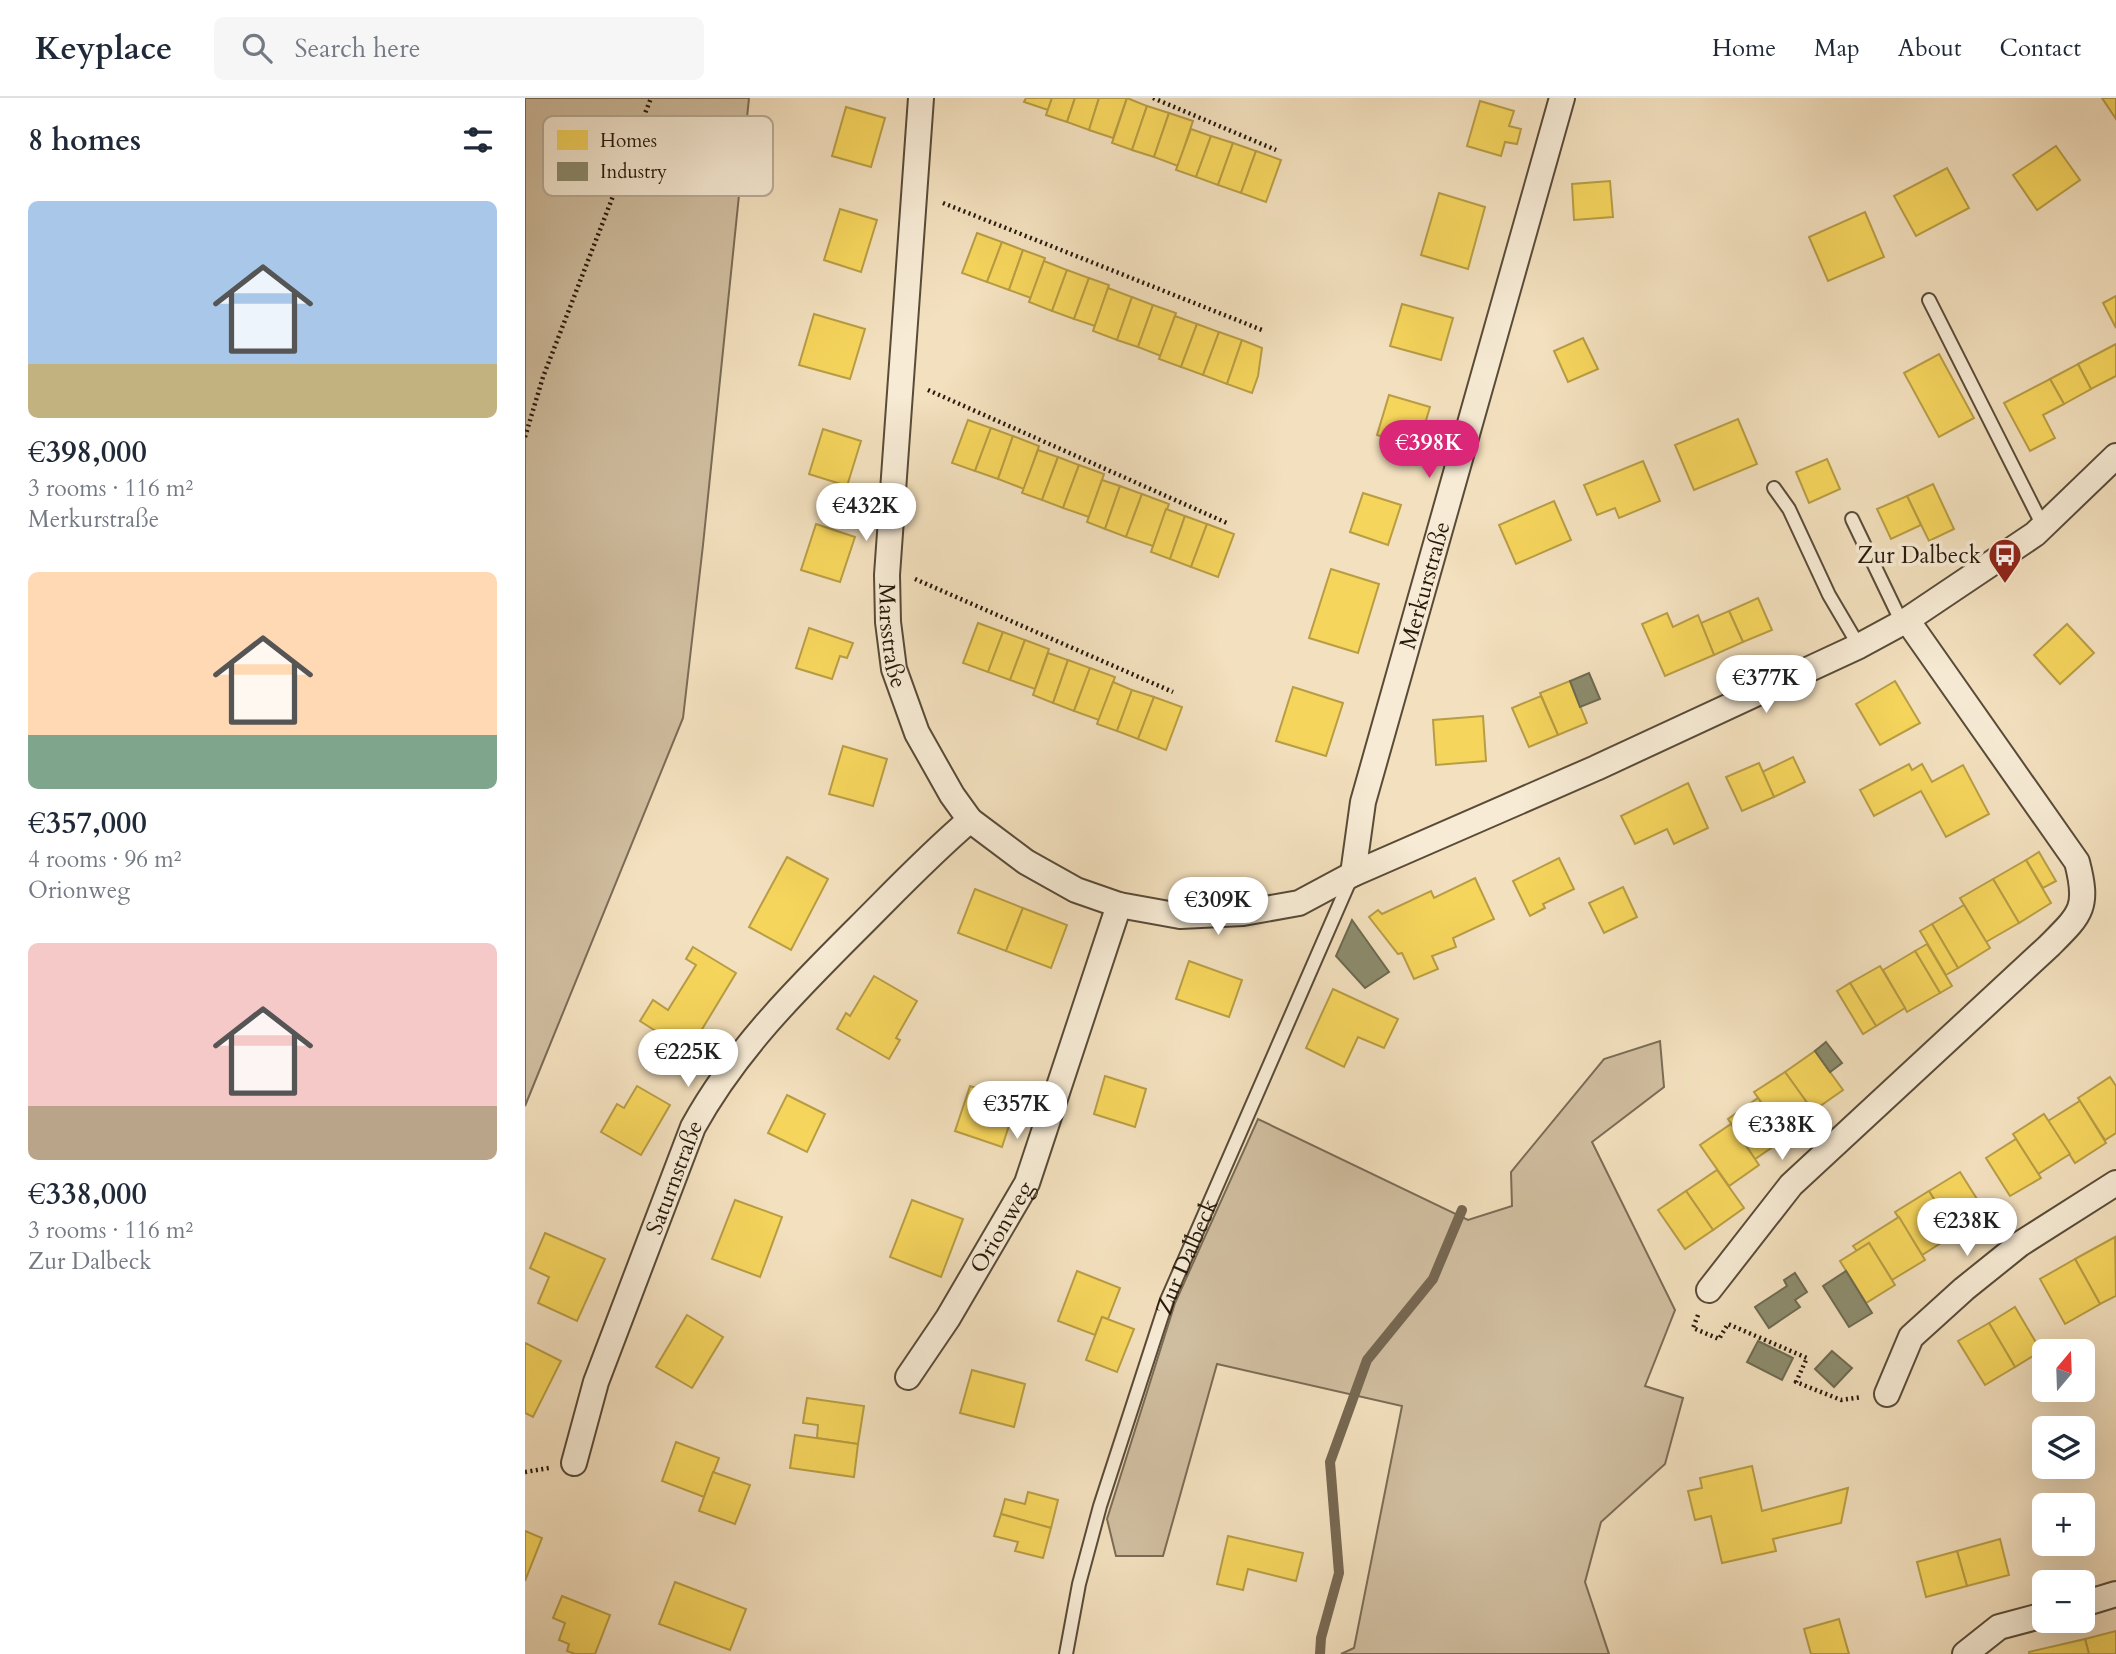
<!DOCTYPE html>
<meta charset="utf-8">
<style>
:root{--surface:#fff;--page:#f6f6f7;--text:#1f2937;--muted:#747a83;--line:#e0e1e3;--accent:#db2777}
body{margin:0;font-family:Cardo,serif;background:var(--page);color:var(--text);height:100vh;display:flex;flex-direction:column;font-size:26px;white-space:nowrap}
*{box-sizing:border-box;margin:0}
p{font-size:23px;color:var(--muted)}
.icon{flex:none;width:38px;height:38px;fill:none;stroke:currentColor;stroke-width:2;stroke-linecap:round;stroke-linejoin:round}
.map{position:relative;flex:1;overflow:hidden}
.details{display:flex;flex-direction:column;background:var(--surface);width:525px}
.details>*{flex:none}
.needle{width:46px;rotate:19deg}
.tools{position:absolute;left:1507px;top:1241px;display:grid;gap:14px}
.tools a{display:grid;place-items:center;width:63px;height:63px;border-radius:10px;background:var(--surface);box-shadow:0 7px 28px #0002;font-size:35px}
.price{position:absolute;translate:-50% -60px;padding:0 16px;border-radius:24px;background:#fff;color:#222;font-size:23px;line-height:46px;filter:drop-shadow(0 2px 4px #0008)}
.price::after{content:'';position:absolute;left:50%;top:42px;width:21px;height:16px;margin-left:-10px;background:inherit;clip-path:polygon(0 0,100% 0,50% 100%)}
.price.active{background:var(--accent);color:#fff}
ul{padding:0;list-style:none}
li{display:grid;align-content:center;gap:14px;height:371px;padding:0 28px}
li span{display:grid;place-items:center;height:217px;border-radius:10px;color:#555}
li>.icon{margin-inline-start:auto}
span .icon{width:126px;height:126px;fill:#fffc;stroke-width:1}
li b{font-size:30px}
h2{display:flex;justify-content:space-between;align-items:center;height:84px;padding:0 28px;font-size:30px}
header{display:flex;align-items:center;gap:42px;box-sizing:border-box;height:98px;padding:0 35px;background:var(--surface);border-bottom:2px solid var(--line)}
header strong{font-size:33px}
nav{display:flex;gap:38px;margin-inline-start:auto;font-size:24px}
.search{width:490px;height:63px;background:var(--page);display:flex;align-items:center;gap:18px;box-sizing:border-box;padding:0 24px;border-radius:10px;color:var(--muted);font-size:26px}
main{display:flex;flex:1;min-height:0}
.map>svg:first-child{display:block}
.green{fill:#d0bea0;stroke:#7b6c56;stroke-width:2}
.homes{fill:#f6d55c;stroke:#b89d44;stroke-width:2}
.industry{fill:#8c8c6e;stroke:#6d6a50;stroke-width:2}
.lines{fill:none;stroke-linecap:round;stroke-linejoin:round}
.stream{stroke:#776852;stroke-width:10}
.lane-casing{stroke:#594b38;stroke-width:16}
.street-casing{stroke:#594b38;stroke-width:28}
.path{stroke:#26190b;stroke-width:4.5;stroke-dasharray:2 3.5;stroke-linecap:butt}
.lane{stroke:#f7ebd5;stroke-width:12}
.street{stroke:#f7ebd5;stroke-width:24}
.labels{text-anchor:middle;stroke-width:7;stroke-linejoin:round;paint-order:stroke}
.poi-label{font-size:23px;fill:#26190b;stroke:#f7ebd5;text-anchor:end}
.street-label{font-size:23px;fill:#26190b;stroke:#f7ebd5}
.key{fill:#f7ebd5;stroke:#b8ac98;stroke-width:2}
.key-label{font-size:19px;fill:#26190b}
</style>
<header>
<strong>Keyplace</strong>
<div class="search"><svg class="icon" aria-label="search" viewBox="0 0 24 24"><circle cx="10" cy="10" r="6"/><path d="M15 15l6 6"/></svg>Search here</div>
<nav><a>Home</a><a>Map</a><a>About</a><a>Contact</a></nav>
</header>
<main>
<section class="details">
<h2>8 homes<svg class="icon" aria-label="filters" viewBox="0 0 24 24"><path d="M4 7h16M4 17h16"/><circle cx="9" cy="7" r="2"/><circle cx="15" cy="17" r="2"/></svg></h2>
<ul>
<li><span style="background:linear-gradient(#a9c7e8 75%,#c2b280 0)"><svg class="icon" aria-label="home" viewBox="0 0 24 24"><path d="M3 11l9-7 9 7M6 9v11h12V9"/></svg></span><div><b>€398,000</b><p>3 rooms · 116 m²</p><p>Merkurstraße</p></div></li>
<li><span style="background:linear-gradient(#ffd9b3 75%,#7fa58c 0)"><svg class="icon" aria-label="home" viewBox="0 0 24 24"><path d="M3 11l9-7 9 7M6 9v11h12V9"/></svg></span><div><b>€357,000</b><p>4 rooms · 96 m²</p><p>Orionweg</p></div></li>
<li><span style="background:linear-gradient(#f6c9c9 75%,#b9a48a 0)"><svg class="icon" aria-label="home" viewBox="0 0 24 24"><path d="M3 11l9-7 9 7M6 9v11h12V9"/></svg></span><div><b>€338,000</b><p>3 rooms · 116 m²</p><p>Zur Dalbeck</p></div></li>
</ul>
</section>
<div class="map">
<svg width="1591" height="1556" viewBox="0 0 1591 1556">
<rect width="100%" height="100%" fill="#f3e0be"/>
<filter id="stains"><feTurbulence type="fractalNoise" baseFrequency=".00286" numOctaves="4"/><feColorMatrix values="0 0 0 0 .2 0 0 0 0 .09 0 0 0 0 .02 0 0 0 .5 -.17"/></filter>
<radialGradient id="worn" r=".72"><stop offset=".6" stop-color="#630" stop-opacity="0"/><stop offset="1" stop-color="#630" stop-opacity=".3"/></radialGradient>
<g class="green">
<polygon points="0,0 224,0 178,447 158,620 0,1008"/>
<polygon points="1135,943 1139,989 1067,1044 1150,1212 1120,1288 1158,1300 1140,1366 1076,1424 1060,1484 1084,1556 816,1556 829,1550 877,1308 692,1266 638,1458 591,1458 582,1421 650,1205 733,1021 943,1122 987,1108 986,1074 1079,961"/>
</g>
<g class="homes">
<polygon points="501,0 527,0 523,12 499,4"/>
<polygon points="527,0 550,0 542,24 521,17"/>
<polygon points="550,0 574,0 564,32 542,24"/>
<polygon points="574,0 602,0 588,40 564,32"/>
<polygon points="602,0 622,8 607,52 587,45"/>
<polygon points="1577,0 1591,0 1591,21"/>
<polygon points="955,3 989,13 984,28 996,31 992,46 980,44 976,58 942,48"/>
<polygon points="622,8 644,15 629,59 607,52"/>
<polygon points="321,9 360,20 346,69 307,58"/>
<polygon points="644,15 668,23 653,68 629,59"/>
<polygon points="666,31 686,38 671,79 651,72"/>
<polygon points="686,38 708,45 693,87 671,79"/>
<polygon points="708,45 731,53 716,95 693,87"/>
<polygon points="1531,48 1555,82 1512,112 1488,77"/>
<polygon points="731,53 756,62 741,104 716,95"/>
<polygon points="1422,70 1444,110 1391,138 1369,98"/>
<polygon points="1085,83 1088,119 1049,122 1047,86"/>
<polygon points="914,95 960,109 943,171 896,157"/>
<polygon points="315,111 352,122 336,174 299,162"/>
<polygon points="1340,114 1359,159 1303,183 1284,139"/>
<polygon points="452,135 477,144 462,184 437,175"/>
<polygon points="477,144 498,152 484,192 462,184"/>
<polygon points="498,152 520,160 506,200 484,192"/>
<polygon points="519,163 542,172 527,213 504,204"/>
<polygon points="542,172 564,180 549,221 527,213"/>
<polygon points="564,180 584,187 570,228 549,221"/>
<polygon points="583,190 607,199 592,242 568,233"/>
<polygon points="1591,198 1591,230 1578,205"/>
<polygon points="607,199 628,207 613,249 592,242"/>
<polygon points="877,206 928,220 916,262 865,248"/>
<polygon points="628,207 651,215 636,258 613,249"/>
<polygon points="289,216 340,231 325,281 274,267"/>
<polygon points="650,218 672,226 656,269 634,261"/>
<polygon points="672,226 694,234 678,277 656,269"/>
<polygon points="694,234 717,242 702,286 678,277"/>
<polygon points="1058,240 1073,271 1043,284 1029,253"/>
<polygon points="717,242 737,250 733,278 727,295 702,286"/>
<polygon points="1591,246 1591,278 1566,291 1553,266"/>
<polygon points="1414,256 1449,320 1414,339 1379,275"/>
<polygon points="1553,266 1566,291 1539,306 1525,281"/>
<polygon points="1525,281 1539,306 1518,317 1530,340 1505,353 1479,305"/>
<polygon points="864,297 905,309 893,349 852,337"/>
<polygon points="1213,321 1232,366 1169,392 1150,347"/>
<polygon points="443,322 466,330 450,373 427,365"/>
<polygon points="466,330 488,338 473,381 450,373"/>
<polygon points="298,331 336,343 322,388 284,376"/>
<polygon points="488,338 514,348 499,391 473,381"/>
<polygon points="513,352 533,359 517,402 497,395"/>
<polygon points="533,359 554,367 538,410 517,402"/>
<polygon points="1302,361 1315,391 1284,405 1271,374"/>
<polygon points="1118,363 1135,403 1094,420 1090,410 1072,417 1059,387"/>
<polygon points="554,367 579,376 564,419 538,410"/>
<polygon points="577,382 595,388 580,431 562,424"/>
<polygon points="1408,386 1429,431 1404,443 1382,398"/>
<polygon points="595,388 617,396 601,439 580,431"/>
<polygon points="838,395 876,407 863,447 825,434"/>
<polygon points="617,396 644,406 628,448 601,439"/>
<polygon points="1382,398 1396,427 1366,441 1352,411"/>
<polygon points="1029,403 1046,442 991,466 974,427"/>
<polygon points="641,411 660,418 645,461 626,454"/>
<polygon points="660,418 682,426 666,469 645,461"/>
<polygon points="291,426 330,439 315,484 276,472"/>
<polygon points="682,426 709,436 693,479 666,469"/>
<polygon points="806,471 854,486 833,555 784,540"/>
<polygon points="1233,500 1247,532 1218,544 1204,513"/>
<polygon points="1204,513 1218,544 1189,557 1176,525"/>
<polygon points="1142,515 1148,529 1173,517 1189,557 1140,578 1117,526"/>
<polygon points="453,525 478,534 463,574 438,565"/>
<polygon points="1542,526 1569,555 1535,586 1509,557"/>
<polygon points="284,530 328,545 322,560 315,558 307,581 271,570"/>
<polygon points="478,534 500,542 485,582 463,574"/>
<polygon points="500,542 524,551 510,591 485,582"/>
<polygon points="523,555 543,562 528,605 508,597"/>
<polygon points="543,562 565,570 549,613 528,605"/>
<polygon points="565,570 590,579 574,622 549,613"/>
<polygon points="1045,583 1062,625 1033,637 1015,595"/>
<polygon points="1370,583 1395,625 1355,647 1331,606"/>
<polygon points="588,584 607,592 592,633 572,626"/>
<polygon points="768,589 818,605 801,658 751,643"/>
<polygon points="607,592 629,599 613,641 592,633"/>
<polygon points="1016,598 1033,637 1004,649 987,610"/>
<polygon points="629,599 657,609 641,652 613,641"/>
<polygon points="958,618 961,663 911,667 908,622"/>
<polygon points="318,648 362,661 348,708 304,696"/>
<polygon points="1268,659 1280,684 1249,699 1237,674"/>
<polygon points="1234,665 1249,699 1217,713 1201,679"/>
<polygon points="1384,666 1387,672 1397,666 1407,684 1438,667 1464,716 1421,739 1396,693 1349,718 1335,692"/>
<polygon points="1163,685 1183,730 1149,746 1142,731 1110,746 1096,718"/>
<polygon points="1514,754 1531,783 1518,790 1501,762"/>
<polygon points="262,759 303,781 266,852 224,829"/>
<polygon points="1034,760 1049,791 1018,806 1020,810 1005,818 988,783"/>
<polygon points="1501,762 1526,805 1494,825 1468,781"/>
<polygon points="950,780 969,821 928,840 931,849 907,858 913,871 889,881 877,855 873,856 844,819 853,812 857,816 906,793 909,800"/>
<polygon points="1468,781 1494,825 1461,844 1435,800"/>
<polygon points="1098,789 1112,819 1079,835 1064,805"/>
<polygon points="450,791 498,810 481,853 433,835"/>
<polygon points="1439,807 1465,850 1433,870 1407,826"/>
<polygon points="498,810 542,827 526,870 481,853"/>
<polygon points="1407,826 1433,870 1421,877 1395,833"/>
<polygon points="1402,846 1427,888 1415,895 1390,853"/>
<polygon points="168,849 211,875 176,933 183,937 165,966 135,948 140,939 115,923 128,902 143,912 171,867 161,861"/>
<polygon points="1390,853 1415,895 1382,914 1358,872"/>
<polygon points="664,863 717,882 704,919 651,901"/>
<polygon points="1355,868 1380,910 1351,928 1325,885"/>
<polygon points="349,878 392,903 371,940 375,942 364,961 312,931 321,915 325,918"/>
<polygon points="1325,885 1351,928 1338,936 1312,893"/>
<polygon points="808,891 873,921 859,950 833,939 819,969 781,950"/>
<polygon points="1290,953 1318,992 1288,1013 1260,974"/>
<polygon points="1260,974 1288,1013 1257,1034 1229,994"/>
<polygon points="580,978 621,991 610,1029 569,1016"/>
<polygon points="1585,979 1591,988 1591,1035 1580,1042 1553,1000"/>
<polygon points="112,988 145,1007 116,1057 76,1034 92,1006 99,1010"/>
<polygon points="445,988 492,1003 477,1049 430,1033"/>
<polygon points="262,997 300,1016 282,1054 243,1035"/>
<polygon points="1233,1000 1261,1040 1230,1061 1203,1021"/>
<polygon points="1555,1003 1581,1045 1550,1065 1523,1023"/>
<polygon points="1519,1016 1545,1056 1513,1076 1488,1036"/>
<polygon points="1206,1026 1234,1067 1204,1088 1175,1047"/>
<polygon points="1491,1041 1516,1080 1485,1098 1461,1060"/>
<polygon points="1192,1072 1219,1110 1188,1132 1161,1093"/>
<polygon points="1435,1074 1462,1117 1430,1136 1404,1093"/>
<polygon points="1161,1093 1188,1132 1160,1151 1133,1112"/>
<polygon points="1404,1093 1430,1136 1397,1157 1370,1114"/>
<polygon points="210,1102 257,1119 235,1179 187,1161"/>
<polygon points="387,1102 438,1121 416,1179 365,1159"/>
<polygon points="1374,1119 1400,1162 1367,1182 1344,1145 1332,1153 1328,1148"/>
<polygon points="20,1135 80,1161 52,1223 13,1205 24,1179 5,1170"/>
<polygon points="1590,1139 1591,1198 1575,1206 1550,1161"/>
<polygon points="1344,1145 1370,1187 1341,1205 1315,1163"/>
<polygon points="1550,1161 1575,1206 1540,1226 1515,1181"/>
<polygon points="552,1173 595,1190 583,1221 577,1219 570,1237 533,1223"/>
<polygon points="1490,1209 1516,1253 1490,1269 1464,1225"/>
<polygon points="162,1217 198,1239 167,1290 131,1269"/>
<polygon points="577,1219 609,1231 592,1274 561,1262"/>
<polygon points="1464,1225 1490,1269 1460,1287 1433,1243"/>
<polygon points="0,1245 36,1263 8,1319 0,1315"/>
<polygon points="447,1272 500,1286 489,1329 435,1315"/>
<polygon points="282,1300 339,1308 333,1346 292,1340 293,1327 278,1325"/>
<polygon points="270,1337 333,1346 329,1379 265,1370"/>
<polygon points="151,1344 194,1360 179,1399 137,1383"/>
<polygon points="1227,1368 1237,1413 1323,1390 1316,1425 1248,1441 1251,1453 1197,1465 1186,1418 1170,1422 1163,1393 1177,1390 1175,1380"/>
<polygon points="188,1374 225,1387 210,1426 174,1413"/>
<polygon points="503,1394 533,1402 526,1430 476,1416 480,1401 500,1406"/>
<polygon points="476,1416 526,1430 518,1460 490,1453 493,1444 469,1438"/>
<polygon points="0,1433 17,1440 0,1483"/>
<polygon points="703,1438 778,1455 771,1483 723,1471 718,1492 692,1486"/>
<polygon points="1475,1441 1484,1477 1442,1488 1432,1453"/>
<polygon points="1432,1453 1442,1488 1401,1499 1392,1464"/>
<polygon points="150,1484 221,1511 205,1552 134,1526"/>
<polygon points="37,1498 85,1517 70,1556 50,1556 42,1553 44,1546 34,1542 40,1525 28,1520"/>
<polygon points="1314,1521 1324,1556 1286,1556 1279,1531"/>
<polygon points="1591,1533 1591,1556 1564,1556 1560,1541"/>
<polygon points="1560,1541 1564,1556 1504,1556 1504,1554"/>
</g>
<g class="industry">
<polygon points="1064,575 1075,601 1055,609 1045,583"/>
<polygon points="827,822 864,874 840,890 811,858"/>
<polygon points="1301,944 1317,965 1305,974 1290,953"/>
<polygon points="1321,1173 1347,1215 1324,1229 1298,1188"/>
<polygon points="1270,1175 1282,1194 1270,1202 1275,1209 1244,1230 1230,1209 1262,1188 1259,1182"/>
<polygon points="1233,1243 1268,1260 1257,1282 1222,1264"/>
<polygon points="1307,1253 1327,1270 1309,1289 1290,1271"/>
</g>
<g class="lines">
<polyline class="stream" points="795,1556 796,1540 814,1475 805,1364 842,1262 908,1181 937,1112"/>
<defs>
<g id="lane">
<polyline points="1404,202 1518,428"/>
<polyline points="1249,390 1264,411 1304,497 1334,548"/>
<polyline points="1327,421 1377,525"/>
<path id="s1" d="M541,1556L554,1486L575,1408L642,1202L826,780"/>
</g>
<g id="street">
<path id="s2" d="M396,0L362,477L363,524L369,571L392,635L427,697L445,722L501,764L551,792L594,807L655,818L718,815L774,805L828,776L1071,670L1334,548L1382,522L1510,436L1591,358"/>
<path id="s3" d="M828,776L838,704L1037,0"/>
<path d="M1184,1192L1266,1087L1524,848C1556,816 1564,810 1552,764L1382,522"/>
<path id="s4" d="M383,1279L423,1220L502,1085L594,807"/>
<polyline points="1362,1296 1386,1239 1439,1191 1495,1146 1591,1085"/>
<path id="s5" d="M49,1365L71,1284L168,1029C211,951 272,891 334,829C370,793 406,755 445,722"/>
<polyline points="1558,1506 1591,1496"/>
<polyline points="1440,1556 1474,1529 1519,1517"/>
</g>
</defs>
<use href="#lane" class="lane-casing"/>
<use href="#street" class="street-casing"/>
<g class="path">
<polyline points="628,0 751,52"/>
<polyline points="418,105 737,232"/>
<polyline points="403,292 704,426"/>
<polyline points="0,339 18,279 126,0"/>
<polyline points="390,481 648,594"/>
<polyline points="1173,1217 1168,1230 1194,1241 1203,1226 1282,1260 1271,1284 1316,1302 1337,1299"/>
<polyline points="0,1374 24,1370"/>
</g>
<use href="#lane" class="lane"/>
<use href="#street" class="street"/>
</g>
<defs>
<symbol id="bus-pin" viewBox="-11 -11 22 30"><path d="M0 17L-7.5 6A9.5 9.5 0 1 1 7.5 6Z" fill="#8f2418" stroke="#f7ebd5"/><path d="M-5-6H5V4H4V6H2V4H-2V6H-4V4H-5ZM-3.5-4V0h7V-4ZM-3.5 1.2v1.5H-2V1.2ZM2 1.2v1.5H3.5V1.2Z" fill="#fff"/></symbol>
</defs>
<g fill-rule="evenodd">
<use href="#bus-pin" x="1461" y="438" width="38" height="52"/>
</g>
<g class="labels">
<g class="poi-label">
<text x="1456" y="465">Zur Dalbeck</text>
</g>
<g class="street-label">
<text dy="8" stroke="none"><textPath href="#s3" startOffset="298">Merkurstraße</textPath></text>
<text dy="8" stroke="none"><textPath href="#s2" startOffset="539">Marsstraße</textPath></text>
<text dy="8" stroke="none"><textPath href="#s5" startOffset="303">Saturnstraße</textPath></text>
<text dy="8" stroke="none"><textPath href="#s4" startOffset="177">Orionweg</textPath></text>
<text dy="8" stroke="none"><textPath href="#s1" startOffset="416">Zur Dalbeck</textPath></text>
</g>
</g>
<rect x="18" y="18" width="230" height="80" rx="10" class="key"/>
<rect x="32" y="32" width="31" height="20" fill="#f6d55c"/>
<rect x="32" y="64" width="31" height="19" fill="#8c8c6e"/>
<g class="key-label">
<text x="75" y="49">Homes</text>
<text x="75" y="80">Industry</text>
</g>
<rect width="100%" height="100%" filter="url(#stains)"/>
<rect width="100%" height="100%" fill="url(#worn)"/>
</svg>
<div class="tools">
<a><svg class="needle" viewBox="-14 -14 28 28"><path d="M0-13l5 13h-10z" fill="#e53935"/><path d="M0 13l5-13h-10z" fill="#747a83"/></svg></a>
<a><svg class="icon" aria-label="layers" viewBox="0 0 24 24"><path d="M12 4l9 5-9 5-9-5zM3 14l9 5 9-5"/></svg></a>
<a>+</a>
<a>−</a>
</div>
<b class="price active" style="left:904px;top:382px">€398K</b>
<b class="price" style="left:341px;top:445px">€432K</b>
<b class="price" style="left:1241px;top:617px">€377K</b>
<b class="price" style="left:693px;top:839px">€309K</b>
<b class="price" style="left:163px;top:991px">€225K</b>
<b class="price" style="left:492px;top:1043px">€357K</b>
<b class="price" style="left:1257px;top:1064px">€338K</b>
<b class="price" style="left:1442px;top:1160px">€238K</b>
</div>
</main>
